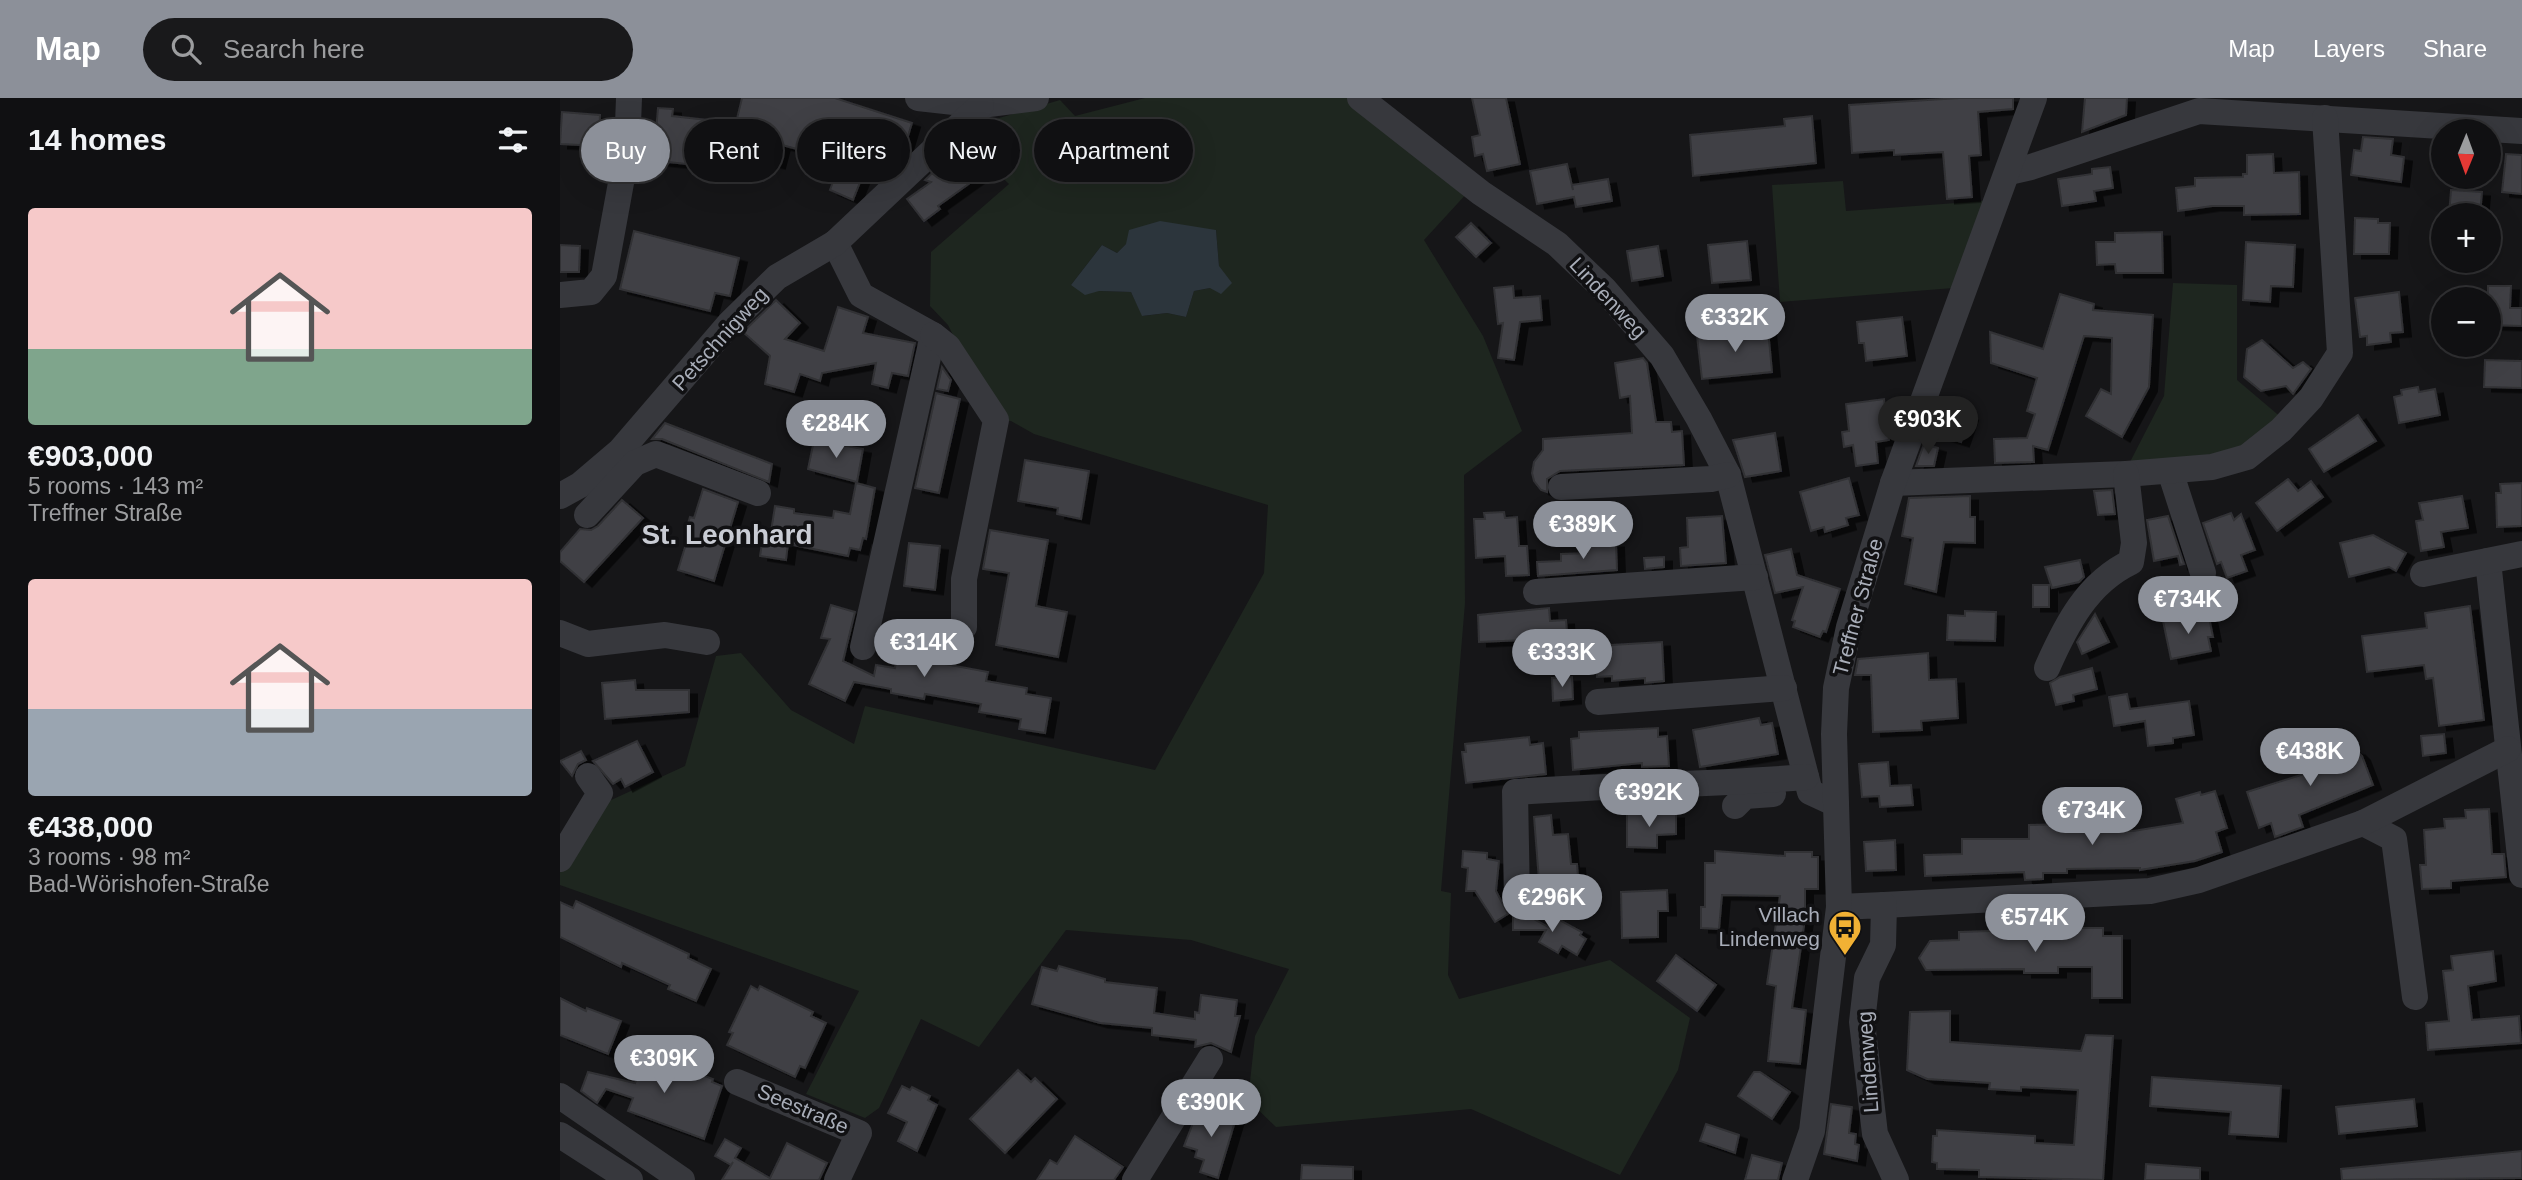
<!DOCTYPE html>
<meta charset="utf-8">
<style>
:root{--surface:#101012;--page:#19191b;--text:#f1f3f6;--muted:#9c9d9f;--line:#303032;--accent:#8c9099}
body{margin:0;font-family:Helvetica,sans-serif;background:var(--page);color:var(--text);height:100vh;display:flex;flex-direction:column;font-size:26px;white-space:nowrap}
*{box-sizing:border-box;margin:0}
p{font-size:23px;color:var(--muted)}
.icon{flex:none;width:38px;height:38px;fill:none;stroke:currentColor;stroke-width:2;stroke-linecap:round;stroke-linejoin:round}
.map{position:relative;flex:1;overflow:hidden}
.sheet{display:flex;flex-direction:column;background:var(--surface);width:560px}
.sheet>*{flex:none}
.banner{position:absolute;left:21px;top:21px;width:665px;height:63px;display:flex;gap:14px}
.needle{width:46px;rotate:181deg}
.controls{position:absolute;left:1871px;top:21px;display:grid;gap:14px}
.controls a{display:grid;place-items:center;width:70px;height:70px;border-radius:50%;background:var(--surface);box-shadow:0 7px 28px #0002,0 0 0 2px var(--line);font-size:35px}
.price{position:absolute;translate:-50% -60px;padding:0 16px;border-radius:24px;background:var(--accent);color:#fff;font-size:23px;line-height:46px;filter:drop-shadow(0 2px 4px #0008)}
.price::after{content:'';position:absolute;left:50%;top:42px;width:21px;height:16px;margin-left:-10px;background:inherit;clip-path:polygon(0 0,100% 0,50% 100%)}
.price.active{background:#222;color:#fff}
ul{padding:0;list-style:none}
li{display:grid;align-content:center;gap:14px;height:371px;padding:0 28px}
li span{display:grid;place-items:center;height:217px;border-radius:7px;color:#555}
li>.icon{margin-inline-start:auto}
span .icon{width:126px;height:126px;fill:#fffc;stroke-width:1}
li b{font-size:30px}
h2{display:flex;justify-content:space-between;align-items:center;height:84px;padding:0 28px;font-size:30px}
.tag{padding:0 24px;border-radius:32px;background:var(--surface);box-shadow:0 7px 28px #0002,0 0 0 2px var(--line);font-size:24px;line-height:63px}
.tag.active{background:var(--accent);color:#fff}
header{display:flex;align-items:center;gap:42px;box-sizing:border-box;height:98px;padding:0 35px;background:var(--accent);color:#fff}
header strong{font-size:33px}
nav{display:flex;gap:38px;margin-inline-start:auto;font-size:24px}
.search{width:490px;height:63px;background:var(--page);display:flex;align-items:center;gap:18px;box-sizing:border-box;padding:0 24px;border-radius:38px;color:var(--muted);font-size:26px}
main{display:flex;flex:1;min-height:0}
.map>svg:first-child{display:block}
.green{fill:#1e261f;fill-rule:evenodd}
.water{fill:#2c353c}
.building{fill:#404145;stroke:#303034;stroke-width:2;filter:url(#shadow)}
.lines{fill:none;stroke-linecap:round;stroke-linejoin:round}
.minor{stroke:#37383d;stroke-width:26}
.labels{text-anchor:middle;stroke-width:7;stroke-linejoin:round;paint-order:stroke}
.street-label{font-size:21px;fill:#a8adb8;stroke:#111113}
.poi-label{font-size:21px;fill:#a8adb8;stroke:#111113;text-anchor:end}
.district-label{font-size:28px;font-weight:bold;fill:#c9ccd4;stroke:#111113}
</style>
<header>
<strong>Map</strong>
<div class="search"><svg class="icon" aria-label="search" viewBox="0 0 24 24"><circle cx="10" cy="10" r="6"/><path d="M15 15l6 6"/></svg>Search here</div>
<nav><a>Map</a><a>Layers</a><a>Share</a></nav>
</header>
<main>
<section class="sheet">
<h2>14 homes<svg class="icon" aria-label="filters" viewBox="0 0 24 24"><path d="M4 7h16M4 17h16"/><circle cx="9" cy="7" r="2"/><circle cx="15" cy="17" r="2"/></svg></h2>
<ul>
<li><span style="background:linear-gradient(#f6c9c9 65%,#7fa58c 0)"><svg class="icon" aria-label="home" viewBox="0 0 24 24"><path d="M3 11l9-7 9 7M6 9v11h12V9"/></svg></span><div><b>€903,000</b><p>5 rooms · 143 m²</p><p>Treffner Straße</p></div></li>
<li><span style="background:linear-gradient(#f6c9c9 60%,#9aa5b1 0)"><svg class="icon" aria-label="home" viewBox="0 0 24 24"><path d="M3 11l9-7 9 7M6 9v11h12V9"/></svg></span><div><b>€438,000</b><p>3 rooms · 98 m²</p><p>Bad-Wörishofen-Straße</p></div></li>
</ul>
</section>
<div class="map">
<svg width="1962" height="1082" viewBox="0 0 1962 1082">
<defs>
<filter id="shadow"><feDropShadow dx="8" dy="4.5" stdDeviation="0" flood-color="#0009"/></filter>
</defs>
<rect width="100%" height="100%" fill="#161618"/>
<g class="green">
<path d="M585,0H790L909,93L864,142L923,238L962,333L904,377L905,505L881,793L891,795L888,877L899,901L1050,862L1130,920L1118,972L1060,1077L911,1011L716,1029L688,1002L695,938L729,871L631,842L506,832L419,949L361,921L319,1010L305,1020L246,996L299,893L0,787V769L36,709L125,668L156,558L181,555L231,612L294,646L305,608L595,672L704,475L708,407L474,336L451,323L436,322L388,227L370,208L371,154L449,86L419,57L422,25L500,2L515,18ZM656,132L659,168L650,190L634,193L626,219L607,215L583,218L571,194L539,193L511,187L542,147L557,155L566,146Z"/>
<polygon points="1283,83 1286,113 1424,103 1393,190 1220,204 1212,87"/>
<polygon points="1613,185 1677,187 1677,282 1723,321 1669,357 1570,364 1604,298"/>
</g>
<polygon class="water" points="600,123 656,132 659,168 672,185 661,196 650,190 634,193 626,219 607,215 582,218 571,194 539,193 525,197 511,187 542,147 557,155 566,146 569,132"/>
<g class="building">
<polygon points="182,0 275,0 352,25 341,61 331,71 308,64 293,102 270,92 283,56 250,45 248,54 222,47 217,66 172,56 128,51 126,66 89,62 91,44 95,44 98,10 113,11 112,18 176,25"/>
<polygon points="912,0 946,0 960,66 927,73 923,56 915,58 912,39 920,37"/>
<polygon points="1399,0 1453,0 1453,11 1418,14 1421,57 1409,58 1412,99 1387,101 1383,54 1334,57 1334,52 1292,55 1289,7"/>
<polygon points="1525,0 1567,0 1566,17 1522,34"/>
<polygon points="2,14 40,17 39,48 0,46"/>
<polygon points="1252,18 1256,65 1133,78 1130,37 1225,28 1224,21"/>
<polygon points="1803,39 1833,41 1831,57 1844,59 1841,84 1791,77 1794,52 1801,53"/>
<polygon points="396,52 417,80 378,108 380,111 364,123 347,101 371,84 365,82"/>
<polygon points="1713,56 1714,75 1739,74 1740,116 1684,117 1684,108 1652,108 1618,113 1616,90 1635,88 1635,80 1683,79 1683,76 1687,76 1687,57"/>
<polygon points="1946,56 1962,57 1962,96 1942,94"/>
<polygon points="1007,66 1013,92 1012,87 1048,81 1052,103 1016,109 1014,99 977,106 970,73"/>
<polygon points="1550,69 1553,90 1534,93 1536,103 1502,108 1498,81 1532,76 1532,71"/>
<polygon points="1891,92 1922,94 1920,117 1889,117"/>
<polygon points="1795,120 1818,121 1818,125 1830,125 1829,156 1794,156"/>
<polygon points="911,125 931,145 916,159 896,139"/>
<polygon points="74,133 179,160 170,198 155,195 150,213 60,191"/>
<polygon points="1602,134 1603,175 1556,175 1555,166 1537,167 1536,144 1555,144 1555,135"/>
<polygon points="1187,143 1191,182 1152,185 1148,147"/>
<polygon points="1686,144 1735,147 1733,189 1711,188 1710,204 1683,202"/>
<polygon points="0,147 20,148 19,174 0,174"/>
<polygon points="1098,148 1103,178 1072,183 1067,153"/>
<polygon points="953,188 954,200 980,198 982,222 960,224 954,262 938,260 943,225 938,226 934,190"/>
<polygon points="1928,188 1951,188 1950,210 1962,210 1962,228 1928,227"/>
<polygon points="1839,194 1843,234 1830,235 1831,244 1807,247 1807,238 1800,239 1795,200"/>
<polygon points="1500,196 1534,206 1533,212 1593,217 1589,289 1562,339 1526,318 1541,291 1551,296 1552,240 1524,238 1488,352 1473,348 1474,364 1435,365 1434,341 1467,340 1475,316 1467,313 1477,280 1431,265 1430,234 1483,251"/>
<polygon points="216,202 240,225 225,241 264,253 278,209 308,219 303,235 355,245 348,278 332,275 328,290 312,286 316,265 262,275 260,283 240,276 234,294 205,286 210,258 183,234"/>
<polygon points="1342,219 1347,258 1306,263 1304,245 1299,245 1297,224"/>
<polygon points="1208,231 1212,274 1142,281 1137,238"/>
<polygon points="1702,242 1733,270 1743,264 1751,271 1733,296 1726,288 1701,293 1684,279 1687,251"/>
<polygon points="1083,260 1087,265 1096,324 1111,324 1112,334 1122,333 1124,367 1000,373 987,381 987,394 981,392 974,383 972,375 974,364 983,352 983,341 1072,335 1070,298 1060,300 1055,265"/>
<polygon points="1925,262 1962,263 1962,290 1924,289"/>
<polygon points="382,269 391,282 388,293 377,291"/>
<polygon points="1858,289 1859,294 1875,291 1880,317 1839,325 1834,299 1842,297 1841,292"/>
<polygon points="376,295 400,301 379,395 355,390"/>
<polygon points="1324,301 1329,342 1316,344 1318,365 1296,368 1293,347 1284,349 1282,334 1289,333 1286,306"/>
<polygon points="1385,309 1410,318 1401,344 1376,336"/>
<polygon points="1798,317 1816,343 1764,374 1749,351"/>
<polygon points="105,325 212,366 209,384 102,341 92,341"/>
<polygon points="1215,335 1221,373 1185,379 1173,342"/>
<polygon points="254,342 303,351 297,384 248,371"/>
<polygon points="1364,346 1378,350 1374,368 1356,368"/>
<polygon points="465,362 529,373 521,421 497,416 498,410 458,403"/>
<polygon points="1289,380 1299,417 1286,420 1288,427 1265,434 1264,429 1251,433 1240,394"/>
<polygon points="1728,381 1738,393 1751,383 1763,399 1717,433 1696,405"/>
<polygon points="296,385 315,390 306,441 303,440 300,452 290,450 288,458 228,446 226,462 200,458 203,439 210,440 215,408 234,411 234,415 273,420 274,413 290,416"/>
<polygon points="1962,385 1962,428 1937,429 1936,395 1941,395 1940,386"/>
<polygon points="143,391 178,404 154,483 118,472 129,436 125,435 130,419 134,420"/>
<polygon points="1552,392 1555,416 1538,417 1534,393"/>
<polygon points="1410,398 1410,419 1415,419 1415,445 1384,444 1376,494 1345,486 1353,440 1342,438 1349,400"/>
<polygon points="1902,398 1908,430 1881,434 1884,449 1861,453 1856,423 1863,422 1859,405"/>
<polygon points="62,402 83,420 24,484 0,463 0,454 20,431 31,432 38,428"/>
<polygon points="944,414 945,420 957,419 959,448 967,448 969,477 946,478 945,458 916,460 914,421 925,421 924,415"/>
<polygon points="1671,415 1674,422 1681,416 1695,452 1681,457 1687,473 1667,480 1661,464 1657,466 1643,425"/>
<polygon points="1162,418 1166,465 1121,468 1120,450 1128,449 1127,420"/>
<polygon points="1608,418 1624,466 1620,467 1618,458 1594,463 1587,422"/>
<polygon points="430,432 488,442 476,508 507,514 498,559 436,547 449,475 423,471"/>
<polygon points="1813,437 1846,455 1836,473 1829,469 1789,479 1780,445"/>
<polygon points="349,445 380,448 375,492 344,488"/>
<polygon points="1056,445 1057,472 978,478 977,464 1001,463 1001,456 1027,455 1027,446"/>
<polygon points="1231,451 1237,477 1280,491 1266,534 1263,533 1260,539 1233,529 1235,523 1232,522 1243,489 1215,495 1205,457"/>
<polygon points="1104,459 1104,469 1085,471 1084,460"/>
<polygon points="1520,462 1524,479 1519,484 1492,490 1485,469"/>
<rect x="1473" y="487" width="16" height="22"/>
<polygon points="271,507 295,514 283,563 314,578 316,567 335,570 337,557 428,574 426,583 467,590 466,596 491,600 485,635 459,631 461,621 419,614 421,606 365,596 364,601 331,595 331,591 294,584 285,603 249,586 270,541 261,540"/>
<polygon points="1910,508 1924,622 1879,628 1873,580 1866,581 1864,567 1807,574 1802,538 1867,530 1865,515"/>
<polygon points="989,510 990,523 1006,522 1008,547 987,548 986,541 919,544 918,517"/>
<polygon points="1405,513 1436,514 1435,543 1387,542 1388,517 1405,518"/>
<polygon points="1535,516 1549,544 1522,556 1517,544"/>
<polygon points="1636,516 1637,521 1649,519 1653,539 1648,539 1651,553 1611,561 1603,523"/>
<polygon points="1102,544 1104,583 1085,585 1085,580 1052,583 1052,578 1037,579 1034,548"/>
<polygon points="1368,555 1369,582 1396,581 1398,620 1361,623 1362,632 1313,634 1311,577 1295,577 1298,561"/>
<polygon points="1532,570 1537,591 1513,597 1514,603 1496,607 1490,585 1500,579"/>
<polygon points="1012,579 1013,601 993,603 992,580"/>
<polygon points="75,582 76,592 129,592 129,614 45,621 42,585"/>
<polygon points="1567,596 1570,611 1629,603 1634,637 1613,640 1613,645 1588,648 1585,623 1554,628 1549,599"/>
<polygon points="1199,620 1201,627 1212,625 1218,656 1140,669 1133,632"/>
<polygon points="1098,630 1098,639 1107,638 1109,668 1082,669 1082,665 1013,672 1011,641 1019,640 1019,634"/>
<polygon points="1884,636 1886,655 1863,658 1861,638"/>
<polygon points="969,639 970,647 983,645 986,676 906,685 902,654 906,654 905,646"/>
<polygon points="77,643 93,674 65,689 61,681 53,686 33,663"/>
<polygon points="1779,645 1782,651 1797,653 1802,658 1813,687 1739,717 1743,729 1715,739 1711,725 1699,730 1687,694 1747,675 1741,659"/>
<polygon points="21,653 26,662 18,666 12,678 0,663"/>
<polygon points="1328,664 1330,688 1351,687 1353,707 1320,709 1319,698 1302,699 1299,666"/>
<polygon points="1655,693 1667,730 1656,734 1662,754 1635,763 1580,772 1580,770 1507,771 1507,775 1483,775 1483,781 1465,782 1464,774 1365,778 1364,757 1402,756 1402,741 1469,741 1469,727 1506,726 1506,733 1573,733 1623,725 1616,701 1640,694 1641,697"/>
<polygon points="1929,711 1932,756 1944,756 1946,779 1891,783 1891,790 1862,791 1860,767 1866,767 1864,732 1885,730 1884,721 1906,720 1905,712"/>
<polygon points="1067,716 1116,716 1116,736 1097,737 1097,750 1067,749"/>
<polygon points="991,717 993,737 1008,736 1011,766 1017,766 1019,792 990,795 989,782 979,783 974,719"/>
<polygon points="1335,742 1336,772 1306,773 1304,744"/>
<polygon points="903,753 927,755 927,761 939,763 936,793 948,816 935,824 915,793 906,793 908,770 902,769"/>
<polygon points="1155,753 1225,758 1225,754 1252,754 1252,759 1258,759 1258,791 1245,791 1245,821 1232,910 1246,912 1240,966 1208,963 1216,888 1207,886 1220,798 1162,797 1159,831 1141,830 1141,809 1145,809 1145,765 1155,765"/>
<polygon points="1107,792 1108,813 1098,813 1098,839 1062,840 1061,794"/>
<polygon points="16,803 129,856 128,860 151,871 136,903 108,891 110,887 62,865 61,869 0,839 0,804 13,810"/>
<polygon points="970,815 970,819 992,831 998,821 1022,834 1020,837 1026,841 1017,857 1002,848 998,855 979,844 986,832 953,832 953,818"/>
<polygon points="1516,830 1543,830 1543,838 1562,838 1562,900 1532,900 1532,869 1498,869 1498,875 1464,875 1464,871 1366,872 1359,860 1370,843 1399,842 1399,834"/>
<polygon points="1933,853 1936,883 1908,888 1912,922 1959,918 1961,945 1868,952 1866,925 1889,923 1883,873 1893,872 1891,858"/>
<polygon points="1116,857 1156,887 1137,913 1097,883"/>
<polygon points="499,868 545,881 545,884 597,890 594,915 635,921 635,914 639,915 641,897 677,902 675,918 680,918 671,954 651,945 635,949 636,942 592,937 592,930 540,925 472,906 482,869 497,873"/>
<polygon points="191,888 198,892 200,888 253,914 251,918 266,925 245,970 240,968 235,979 167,947 173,935 169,934"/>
<polygon points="0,900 26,913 27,910 61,923 48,956 0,937"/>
<polygon points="1390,913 1390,944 1521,953 1526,937 1553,938 1543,1082 1419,1079 1419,1072 1377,1071 1377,1065 1372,1064 1373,1038 1377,1038 1377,1032 1475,1038 1475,1045 1514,1047 1518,992 1461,989 1461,993 1429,991 1430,985 1367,981 1347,972 1350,914"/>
<polygon points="96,960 153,981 152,984 162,988 144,1041 68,1013 73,1000 46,991 37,1005 21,993 28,974 75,985 84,961 95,965"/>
<polygon points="458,972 471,984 475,980 497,1001 445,1055 410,1021"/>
<polygon points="1194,974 1200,974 1230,994 1212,1021 1178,998"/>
<polygon points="1592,979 1721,988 1718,1039 1669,1036 1671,1014 1590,1008"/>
<polygon points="342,988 350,992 352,989 370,998 368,1002 377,1007 357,1053 338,1043 347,1024 328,1015"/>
<polygon points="1854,1001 1857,1028 1779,1036 1776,1009"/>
<polygon points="1271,1006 1292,1009 1289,1035 1296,1036 1295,1046 1299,1047 1297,1063 1264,1056"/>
<polygon points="640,1007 676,1020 658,1080 640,1074 644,1062 635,1059 637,1052 624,1048"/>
<polygon points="1146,1026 1179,1037 1175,1055 1140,1043"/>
<polygon points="515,1038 563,1069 554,1082 477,1082 490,1062 497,1066"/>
<polygon points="165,1041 181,1050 175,1060 210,1080 227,1045 267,1065 259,1082 162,1082 173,1064 171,1067 155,1058"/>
<polygon points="1962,1053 1962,1080 1782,1082 1781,1071"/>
<polygon points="1192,1057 1222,1065 1218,1082 1185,1082"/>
<polygon points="1586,1066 1640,1070 1640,1082 1585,1082"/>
<polygon points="742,1067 793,1069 793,1082 741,1082"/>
</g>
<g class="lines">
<g class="minor">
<polyline points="358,0 421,7 476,0"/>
<polyline points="800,0 921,95 997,146 1045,192 1102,258 1139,321 1168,377 1250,694 1276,706"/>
<polyline points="1449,74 1471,69 1639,13 1962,33"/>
<polyline points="275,145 301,197 373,237 303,549"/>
<polyline points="0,197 31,194 44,178 67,52 69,0"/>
<polyline points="373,237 388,249 436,322 404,481 404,529"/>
<polyline points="1610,373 1643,475"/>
<polyline points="1333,385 1566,376 1652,369 1687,359 1721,332 1751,300 1780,255 1765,20"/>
<polyline points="1001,389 1151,381 1168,377"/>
<polyline points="0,398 20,387 60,353 170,225 217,179 275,145 421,7"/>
<polyline points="27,417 75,365 96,356 198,395"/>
<polyline points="1928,463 1962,777"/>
<polyline points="1863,476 1962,456"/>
<polyline points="976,494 1195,479"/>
<polyline points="0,535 28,546 105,537 147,544"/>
<path d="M1487,570C1506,527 1527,485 1571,464L1574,445L1566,376"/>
<polyline points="1038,604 1224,590"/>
<polyline points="1175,708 1185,698 1213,696"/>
<polyline points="1803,725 1834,741 1855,899"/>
<polyline points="0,761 40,695 28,678"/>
<path d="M957,803L955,694C1052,687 1149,687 1246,679"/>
<polyline points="1324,807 1590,793 1639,782 1803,725 1948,651"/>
<polyline points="1279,809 1324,807 1323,847 1307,880 1302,924 1315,1036 1336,1082"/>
<polyline points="177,984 299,1035 277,1082"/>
<polyline points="0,998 122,1082"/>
<polyline points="0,1037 70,1082"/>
<polyline points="575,1082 650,961"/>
<polyline points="1235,1082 1252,1033 1279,809 1274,636 1276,590 1289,529 1333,385 1474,0"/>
</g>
</g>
<defs>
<symbol id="bus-pin" viewBox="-11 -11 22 30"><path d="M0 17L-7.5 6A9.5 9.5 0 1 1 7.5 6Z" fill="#f2b134" stroke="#111113"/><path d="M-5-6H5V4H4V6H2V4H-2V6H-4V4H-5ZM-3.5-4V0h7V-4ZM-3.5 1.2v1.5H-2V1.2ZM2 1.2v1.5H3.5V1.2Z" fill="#111"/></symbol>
</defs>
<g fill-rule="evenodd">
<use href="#bus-pin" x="1266" y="810" width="38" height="52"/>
</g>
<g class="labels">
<g class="street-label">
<text transform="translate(1048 200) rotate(47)" y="7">Lindenweg</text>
<text transform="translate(160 241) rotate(-48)" y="7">Petschnigweg</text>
<text transform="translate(1298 509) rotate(-75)" y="7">Treffner Straße</text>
<text transform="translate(1308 964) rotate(-94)" y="7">Lindenweg</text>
<text transform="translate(243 1011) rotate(23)" y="7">Seestraße</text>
</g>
<g class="poi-label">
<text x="1260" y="824">Villach<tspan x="1260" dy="24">Lindenweg</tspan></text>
</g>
<g class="district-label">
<text x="167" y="446">St. Leonhard</text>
</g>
</g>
</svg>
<div class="controls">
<a><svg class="needle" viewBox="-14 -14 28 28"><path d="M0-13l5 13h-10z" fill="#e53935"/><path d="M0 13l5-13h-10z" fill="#9c9d9f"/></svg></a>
<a>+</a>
<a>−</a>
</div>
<b class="price" style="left:1175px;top:256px">€332K</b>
<b class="price active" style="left:1368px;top:358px">€903K</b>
<b class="price" style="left:276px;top:362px">€284K</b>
<b class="price" style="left:1023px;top:463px">€389K</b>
<b class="price" style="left:1628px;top:538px">€734K</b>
<b class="price" style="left:364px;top:581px">€314K</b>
<b class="price" style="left:1002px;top:591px">€333K</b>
<b class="price" style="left:1750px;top:690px">€438K</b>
<b class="price" style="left:1089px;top:731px">€392K</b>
<b class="price" style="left:1532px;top:749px">€734K</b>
<b class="price" style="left:992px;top:836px">€296K</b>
<b class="price" style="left:1475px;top:856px">€574K</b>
<b class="price" style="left:104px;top:997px">€309K</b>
<b class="price" style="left:651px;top:1041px">€390K</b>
<div class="banner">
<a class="tag active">Buy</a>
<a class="tag">Rent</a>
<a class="tag">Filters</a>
<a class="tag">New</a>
<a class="tag">Apartment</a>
</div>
</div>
</main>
